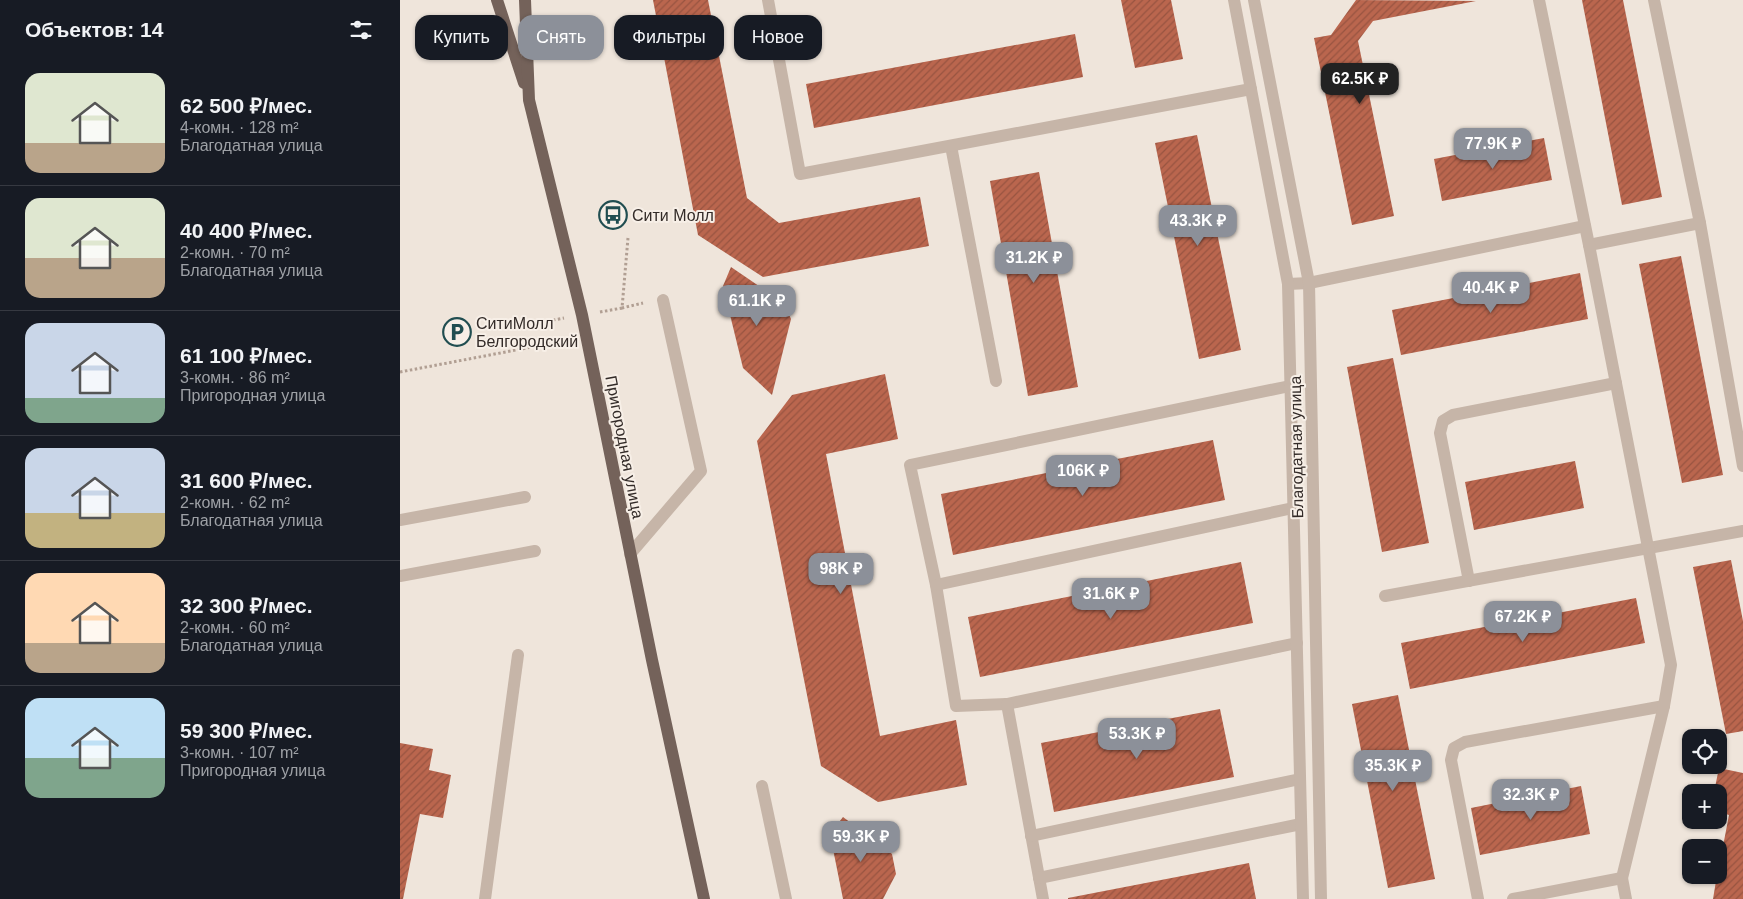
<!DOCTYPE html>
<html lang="ru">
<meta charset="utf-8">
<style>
:root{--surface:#171b24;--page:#20242c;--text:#f1f3f6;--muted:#9ea1a6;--line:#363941;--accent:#8c9099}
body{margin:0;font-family:Helvetica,sans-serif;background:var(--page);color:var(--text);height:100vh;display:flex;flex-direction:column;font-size:19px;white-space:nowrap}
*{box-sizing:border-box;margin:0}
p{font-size:16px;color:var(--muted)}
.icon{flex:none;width:28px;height:28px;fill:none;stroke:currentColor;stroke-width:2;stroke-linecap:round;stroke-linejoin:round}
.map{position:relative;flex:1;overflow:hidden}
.drawer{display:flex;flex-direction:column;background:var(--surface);width:400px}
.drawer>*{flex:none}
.hud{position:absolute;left:15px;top:15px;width:475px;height:45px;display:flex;gap:10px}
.buttons{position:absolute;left:1282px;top:729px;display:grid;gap:10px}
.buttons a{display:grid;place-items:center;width:45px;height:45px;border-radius:10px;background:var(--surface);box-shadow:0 1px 4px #0004;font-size:25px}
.price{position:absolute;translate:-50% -42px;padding:0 11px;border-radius:10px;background:var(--accent);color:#fff;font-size:16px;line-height:32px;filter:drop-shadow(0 1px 2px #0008)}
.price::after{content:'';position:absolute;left:50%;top:30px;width:15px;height:11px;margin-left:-8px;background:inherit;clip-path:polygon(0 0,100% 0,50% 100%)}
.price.selected{background:#222;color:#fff}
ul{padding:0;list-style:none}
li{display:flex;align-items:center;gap:15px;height:125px;padding:0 25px}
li+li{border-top:1px solid var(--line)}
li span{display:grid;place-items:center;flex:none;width:140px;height:100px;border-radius:15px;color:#555}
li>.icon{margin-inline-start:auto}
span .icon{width:60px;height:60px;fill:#fffc;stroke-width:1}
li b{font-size:21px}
h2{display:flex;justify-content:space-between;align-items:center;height:60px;padding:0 25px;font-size:21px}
.tag{padding:0 18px;border-radius:15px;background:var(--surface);box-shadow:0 1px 4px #0004;font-size:18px;line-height:45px}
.tag.selected{background:var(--accent);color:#fff}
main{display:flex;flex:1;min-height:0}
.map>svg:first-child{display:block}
.building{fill:url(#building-hatch)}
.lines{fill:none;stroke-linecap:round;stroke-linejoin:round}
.path{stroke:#b19f93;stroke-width:3;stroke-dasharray:2.5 2.5;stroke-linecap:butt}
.service{stroke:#c6b5a8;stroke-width:12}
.minor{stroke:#c6b5a8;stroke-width:12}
.primary{stroke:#74625a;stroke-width:12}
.labels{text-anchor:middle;stroke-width:4;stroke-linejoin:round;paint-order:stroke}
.poi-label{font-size:16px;fill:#332b28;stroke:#f7efe7;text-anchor:start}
.street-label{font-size:16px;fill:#332b28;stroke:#f7efe7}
</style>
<main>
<section class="drawer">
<h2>Объектов: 14<svg class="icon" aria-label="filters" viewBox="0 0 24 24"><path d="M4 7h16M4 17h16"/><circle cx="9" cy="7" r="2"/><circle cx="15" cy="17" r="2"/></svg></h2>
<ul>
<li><span style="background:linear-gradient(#dfe7d0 70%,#b9a48a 0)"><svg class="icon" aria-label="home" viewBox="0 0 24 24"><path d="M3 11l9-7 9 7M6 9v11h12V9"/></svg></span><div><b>62 500 ₽/мес.</b><p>4-комн. · 128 m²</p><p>Благодатная улица</p></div></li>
<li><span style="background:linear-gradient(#dfe7d0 60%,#b9a48a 0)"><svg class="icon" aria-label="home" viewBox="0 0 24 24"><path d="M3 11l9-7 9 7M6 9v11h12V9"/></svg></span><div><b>40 400 ₽/мес.</b><p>2-комн. · 70 m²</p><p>Благодатная улица</p></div></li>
<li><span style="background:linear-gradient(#c9d6e8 75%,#7fa58c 0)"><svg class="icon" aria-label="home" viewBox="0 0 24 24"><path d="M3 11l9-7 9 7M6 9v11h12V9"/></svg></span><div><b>61 100 ₽/мес.</b><p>3-комн. · 86 m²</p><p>Пригородная улица</p></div></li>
<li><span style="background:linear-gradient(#c9d6e8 65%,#c2b280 0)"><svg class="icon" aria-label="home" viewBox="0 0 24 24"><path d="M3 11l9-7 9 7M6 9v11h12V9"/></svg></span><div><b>31 600 ₽/мес.</b><p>2-комн. · 62 m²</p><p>Благодатная улица</p></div></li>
<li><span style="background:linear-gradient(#ffd9b3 70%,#b9a48a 0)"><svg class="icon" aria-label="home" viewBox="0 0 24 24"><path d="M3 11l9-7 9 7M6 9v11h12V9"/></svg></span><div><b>32 300 ₽/мес.</b><p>2-комн. · 60 m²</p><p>Благодатная улица</p></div></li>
<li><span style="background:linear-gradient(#bfe0f5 60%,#7fa58c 0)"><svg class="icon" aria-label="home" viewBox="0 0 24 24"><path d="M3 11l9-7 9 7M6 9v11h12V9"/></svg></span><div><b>59 300 ₽/мес.</b><p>3-комн. · 107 m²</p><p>Пригородная улица</p></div></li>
</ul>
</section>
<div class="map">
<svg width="1343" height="899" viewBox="0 0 1343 899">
<defs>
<pattern id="building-hatch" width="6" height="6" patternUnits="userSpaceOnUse" patternTransform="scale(1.25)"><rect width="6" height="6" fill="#ba664e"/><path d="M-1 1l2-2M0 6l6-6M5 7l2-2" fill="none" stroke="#985441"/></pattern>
</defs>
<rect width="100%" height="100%" fill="#efe5db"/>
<g class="building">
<polygon points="253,0 308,0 347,198 379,223 520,197 529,246 363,277 298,235"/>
<polygon points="721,0 771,0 783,59 735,68"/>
<polygon points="956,0 1076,1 973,21 958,41 994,216 952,225 914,38 931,35"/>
<polygon points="1182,0 1223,0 1262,197 1222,205"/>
<polygon points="675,34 683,77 414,128 406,84"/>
<polygon points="797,135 841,350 799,359 755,143"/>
<polygon points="1144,138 1152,180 1042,201 1034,159"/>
<polygon points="639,172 678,387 628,396 590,181"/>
<polygon points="1281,256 1323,475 1282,483 1239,264"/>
<polygon points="331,267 384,303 391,319 372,395 343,368 323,286"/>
<polygon points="1180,273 1188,319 1001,355 992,310"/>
<polygon points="993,358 1029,543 982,552 947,367"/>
<polygon points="485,374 498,439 426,454 480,736 556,720 567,785 478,802 421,766 357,441 392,395"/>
<polygon points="813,440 825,500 553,555 541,494"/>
<polygon points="1175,461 1184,508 1074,530 1065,482"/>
<polygon points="1331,560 1343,621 1343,731 1326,734 1293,567"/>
<polygon points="841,562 853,623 580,677 568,617"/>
<polygon points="1236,598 1245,643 1010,689 1001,643"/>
<polygon points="998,695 1035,879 988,888 952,704"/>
<polygon points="820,709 834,777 654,812 641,743"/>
<polygon points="0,743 33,749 29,770 51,775 43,818 20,814 3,899 0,899"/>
<polygon points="1319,768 1343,773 1343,899 1313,899 1317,875 1319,875 1319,867 1329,815 1319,812 1319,792 1314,792"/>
<polygon points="1181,786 1190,834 1080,855 1071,808"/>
<polygon points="443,817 492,854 496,874 483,899 443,899 430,834"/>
<polygon points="849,863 856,899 668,899 668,898"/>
</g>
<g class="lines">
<g class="path">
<polyline points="228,238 222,308 243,303"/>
<polyline points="200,312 222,308"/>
<polyline points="148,321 164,318"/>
<polyline points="0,372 153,343"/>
</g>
<g class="service">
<polyline points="1254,0 1300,223 1343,466"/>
<polyline points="551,146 596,381"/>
<polyline points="1189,245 1300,223"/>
<polyline points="888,284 909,283 1185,226"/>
<polyline points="890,386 510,465 536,585 556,706 607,704 897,643"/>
<polyline points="0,520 125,497"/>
<polyline points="230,554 301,471 263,300"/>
<polyline points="0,576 135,551"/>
<polyline points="1069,581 1040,433 1043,421 1053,415 1216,383"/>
<polyline points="536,585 893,508"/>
<polyline points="985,596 1343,531"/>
<polyline points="607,704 643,899"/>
<polyline points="362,786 386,899"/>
<polyline points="631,836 900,779"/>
<polyline points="639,878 901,824"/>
<polyline points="1222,878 1226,899"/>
<polyline points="85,899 118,655"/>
<polyline points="1078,899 1051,760 1054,748 1065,742 1264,706"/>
<polyline points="1113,899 1222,878 1264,706 1271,665 1189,245 1139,0"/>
</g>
<g class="minor">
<polyline points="368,0 400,174 851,89"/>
<polyline points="834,0 888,284 903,899"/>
<polyline points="854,0 909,283 921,899"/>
</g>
<g class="primary">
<polyline points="97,0 124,83"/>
<polyline points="125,0 129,100 182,315 252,660 304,899"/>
</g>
</g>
<defs>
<symbol id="bus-ring" viewBox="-11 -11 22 22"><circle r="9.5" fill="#f7efe7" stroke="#214e51" stroke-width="1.5"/><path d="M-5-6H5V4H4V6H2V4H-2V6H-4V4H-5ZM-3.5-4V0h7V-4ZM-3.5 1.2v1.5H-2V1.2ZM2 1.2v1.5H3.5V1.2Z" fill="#214e51"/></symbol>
<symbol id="parking-ring" viewBox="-11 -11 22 22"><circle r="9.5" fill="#f7efe7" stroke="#214e51" stroke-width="1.5"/><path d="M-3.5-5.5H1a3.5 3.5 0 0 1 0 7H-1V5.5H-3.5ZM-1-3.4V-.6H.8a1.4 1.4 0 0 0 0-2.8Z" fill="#214e51"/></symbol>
</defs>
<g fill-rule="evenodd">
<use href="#bus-ring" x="197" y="199" width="32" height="32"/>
<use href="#parking-ring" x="41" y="316" width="32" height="32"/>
</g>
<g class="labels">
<g class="poi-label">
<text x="232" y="221">Сити Молл</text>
<text x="76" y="329">СитиМолл<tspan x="76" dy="18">Белгородский</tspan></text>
</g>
<g class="street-label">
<text transform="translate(225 447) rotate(79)" y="6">Пригородная улица</text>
<text transform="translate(896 447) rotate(-91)" y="6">Благодатная улица</text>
</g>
</g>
</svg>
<div class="buttons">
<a><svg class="icon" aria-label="locate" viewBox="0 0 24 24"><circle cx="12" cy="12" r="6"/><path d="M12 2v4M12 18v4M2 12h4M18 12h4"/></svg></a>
<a>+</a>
<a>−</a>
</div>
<b class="price selected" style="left:960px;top:105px">62.5K ₽</b>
<b class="price" style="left:1093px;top:170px">77.9K ₽</b>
<b class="price" style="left:798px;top:247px">43.3K ₽</b>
<b class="price" style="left:634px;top:284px">31.2K ₽</b>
<b class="price" style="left:1091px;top:314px">40.4K ₽</b>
<b class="price" style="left:357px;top:327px">61.1K ₽</b>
<b class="price" style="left:683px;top:497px">106K ₽</b>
<b class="price" style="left:441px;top:595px">98K ₽</b>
<b class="price" style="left:711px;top:620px">31.6K ₽</b>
<b class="price" style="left:1123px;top:643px">67.2K ₽</b>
<b class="price" style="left:737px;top:760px">53.3K ₽</b>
<b class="price" style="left:993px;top:792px">35.3K ₽</b>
<b class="price" style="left:1131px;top:821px">32.3K ₽</b>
<b class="price" style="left:461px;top:863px">59.3K ₽</b>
<div class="hud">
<a class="tag">Купить</a>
<a class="tag selected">Снять</a>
<a class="tag">Фильтры</a>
<a class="tag">Новое</a>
</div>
</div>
</main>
